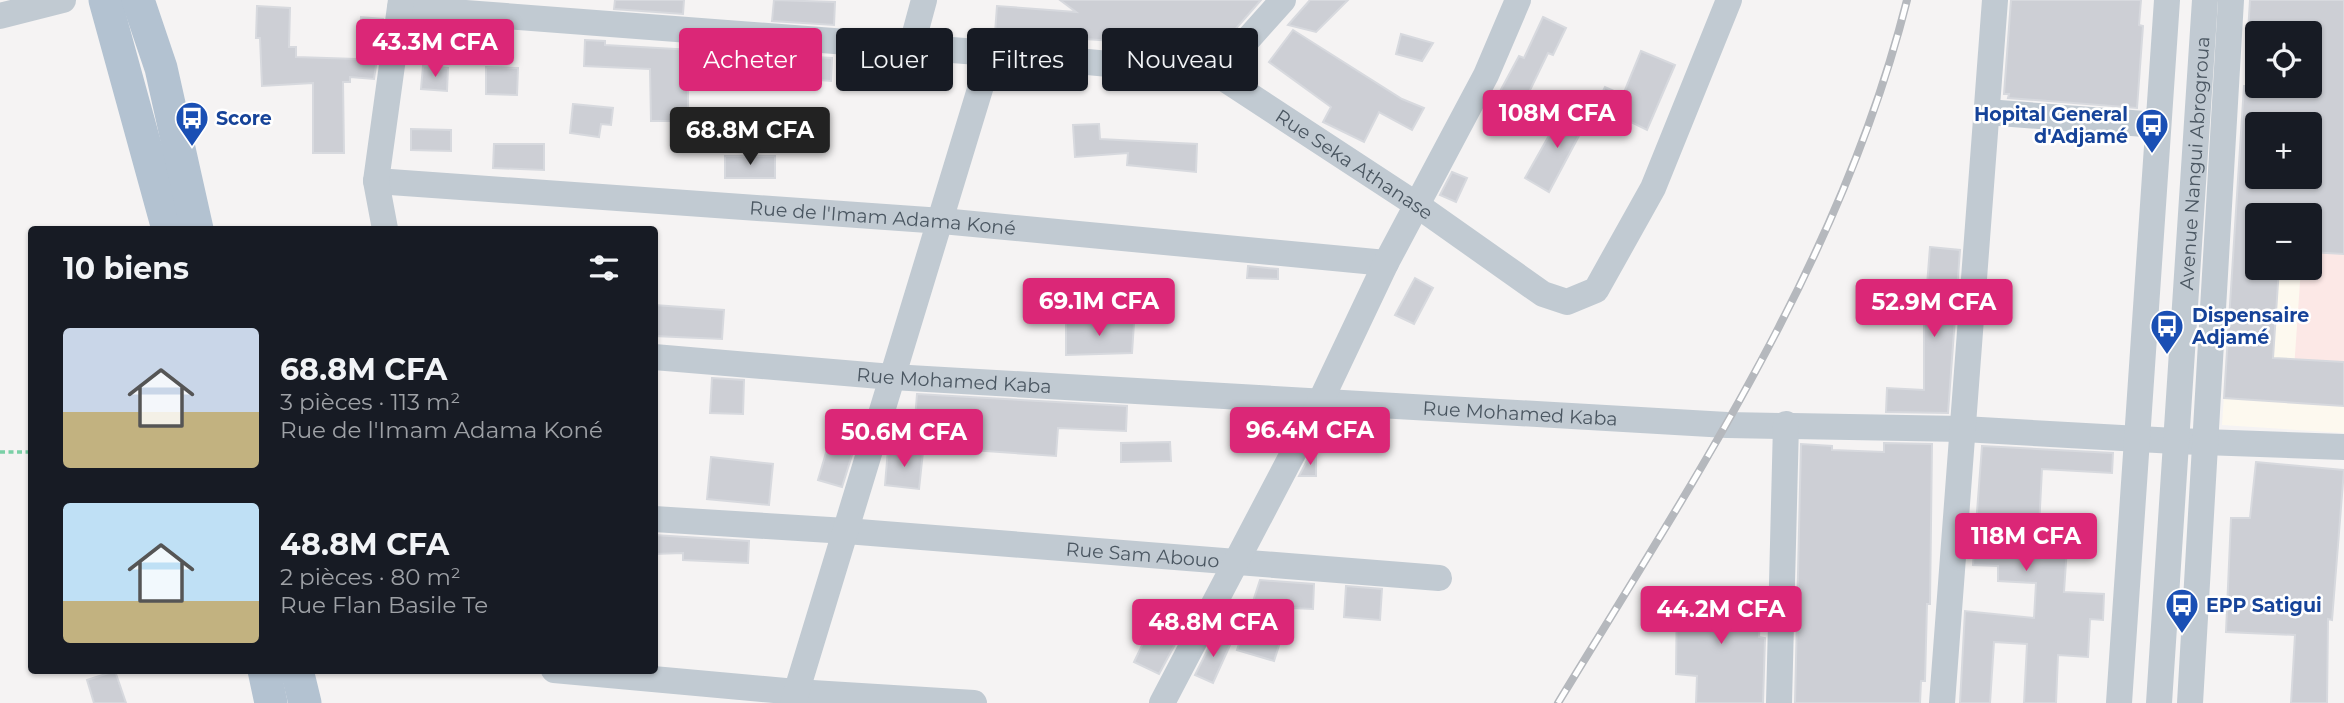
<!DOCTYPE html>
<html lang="fr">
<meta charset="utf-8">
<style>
:root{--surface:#171b24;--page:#20242c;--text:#f1f3f6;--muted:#9ea1a6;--accent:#db2777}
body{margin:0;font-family:Montserrat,sans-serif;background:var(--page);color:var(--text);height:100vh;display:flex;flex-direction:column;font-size:26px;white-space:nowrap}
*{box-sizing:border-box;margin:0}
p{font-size:23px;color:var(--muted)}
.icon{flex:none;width:38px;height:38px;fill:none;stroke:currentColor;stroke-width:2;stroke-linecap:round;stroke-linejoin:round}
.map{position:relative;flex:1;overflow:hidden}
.side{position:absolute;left:28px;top:226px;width:630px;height:448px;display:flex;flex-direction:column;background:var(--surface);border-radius:7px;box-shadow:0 2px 5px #0004}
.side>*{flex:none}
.top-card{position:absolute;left:679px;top:28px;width:665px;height:63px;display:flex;gap:14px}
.buttons{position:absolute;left:2245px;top:21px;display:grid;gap:14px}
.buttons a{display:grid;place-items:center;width:77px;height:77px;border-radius:7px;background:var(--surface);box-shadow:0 2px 5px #0004;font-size:35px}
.price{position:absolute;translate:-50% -60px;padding:0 16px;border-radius:7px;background:var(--accent);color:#fff;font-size:23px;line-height:46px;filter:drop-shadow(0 2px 4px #0008)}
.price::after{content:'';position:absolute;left:50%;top:42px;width:21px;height:16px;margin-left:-10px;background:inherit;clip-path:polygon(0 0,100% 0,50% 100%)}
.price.current{background:#222;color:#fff}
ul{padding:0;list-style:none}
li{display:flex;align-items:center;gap:21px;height:175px;padding:0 35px}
li span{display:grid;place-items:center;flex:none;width:196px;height:140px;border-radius:7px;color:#555}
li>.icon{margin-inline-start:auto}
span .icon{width:84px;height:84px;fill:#fffc;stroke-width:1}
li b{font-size:30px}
h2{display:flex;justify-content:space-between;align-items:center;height:84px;padding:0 35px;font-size:30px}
.tag{padding:0 24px;border-radius:7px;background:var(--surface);box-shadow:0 2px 5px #0004;font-size:24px;line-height:63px}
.tag.current{background:var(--accent);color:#fff}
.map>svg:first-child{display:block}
.commercial{fill:#fdf9ef;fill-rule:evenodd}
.medical{fill:#fce8e6}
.building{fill:#cdcfd5;stroke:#d7d9de;stroke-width:2;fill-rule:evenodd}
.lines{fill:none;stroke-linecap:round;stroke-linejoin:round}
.path{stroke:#7ad0a6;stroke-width:3.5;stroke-dasharray:5 3.5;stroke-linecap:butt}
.minor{stroke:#c1cad2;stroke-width:26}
.major{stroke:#b3c2d1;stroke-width:33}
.rail-casing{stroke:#b5b8bd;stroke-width:8}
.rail{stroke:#fff;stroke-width:5;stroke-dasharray:16;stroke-linecap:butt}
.labels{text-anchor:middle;stroke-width:5;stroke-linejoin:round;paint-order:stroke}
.transit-label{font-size:19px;font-weight:bold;fill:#164399;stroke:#fff;text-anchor:start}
.street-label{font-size:19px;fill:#4a5661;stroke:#fff}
</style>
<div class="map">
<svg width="2344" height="703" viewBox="0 0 2344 703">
<rect width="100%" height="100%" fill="#f5f3f3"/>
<path class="commercial" d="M2250,0H2344V433L2222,425ZM2258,33H2310V86H2258ZM2258,124H2310V177H2258ZM2258,215H2310V268H2258Z"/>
<polygon class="medical" points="2344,24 2344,372 2294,369 2301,268 2310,268 2310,215 2305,215 2307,177 2310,177"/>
<g class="building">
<polygon points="615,0 684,0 683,14 614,9"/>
<polygon points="774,0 835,2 834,25 772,21"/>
<polygon points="1060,0 1261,0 1219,48 995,33 997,6 1076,12"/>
<polygon points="1310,0 1348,0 1316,32 1288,25"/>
<polygon points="2011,0 2141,0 2139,25 2143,26 2137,108 2008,98 2009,94 2004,94"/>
<path d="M2250,0H2344V254L2310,252V215H2258V268H2279L2273,358L2344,362V406L2224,398L2244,86H2310V33H2248ZM2258,124H2310V177H2258Z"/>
<polygon points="257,6 290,8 289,47 296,47 296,57 357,59 361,17 383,19 374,79 350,77 350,82 343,82 344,153 313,153 313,83 262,86 260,38 256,38"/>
<polygon points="1543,17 1566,28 1553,55 1548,53 1515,121 1491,108 1519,56 1524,58"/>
<polygon points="1293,30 1402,99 1424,108 1412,130 1379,112 1364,142 1323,122 1331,107 1269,62"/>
<polygon points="1401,34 1433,43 1422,61 1396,54"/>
<polygon points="585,40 605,41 605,45 832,58 831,81 738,74 737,85 688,83 688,121 651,121 650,69 584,66"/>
<polygon points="1641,51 1675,65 1647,130 1596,105 1605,87 1623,95"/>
<polygon points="854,58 878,60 875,86 848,82"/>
<polygon points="423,66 448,68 447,91 421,89"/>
<polygon points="486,67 518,68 517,95 486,94"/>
<polygon points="573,104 613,108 611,125 601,124 599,137 570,133"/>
<polygon points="1569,107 1590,115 1549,192 1525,178 1555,125 1560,128"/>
<polygon points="1099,124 1100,139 1197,144 1196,172 1127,165 1128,153 1075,157 1073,125"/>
<polygon points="411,129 451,130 451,151 411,150"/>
<polygon points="494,144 544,144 544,170 493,168"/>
<rect x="725" y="156" width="50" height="22"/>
<polygon points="1452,172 1467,178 1456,202 1440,195"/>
<polygon points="1930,247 1960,250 1948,413 1886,412 1887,388 1924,390 1924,324"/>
<polygon points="1248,266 1278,269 1278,279 1247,278"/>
<polygon points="1415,278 1433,288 1414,324 1395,315"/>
<polygon points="654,305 724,310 722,339 654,336"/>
<polygon points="1066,323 1134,323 1132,353 1066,355"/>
<polygon points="712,378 744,380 743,414 710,413"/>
<polygon points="917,394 1127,406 1126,431 1058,428 1056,456 913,446"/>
<polygon points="832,432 857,439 842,487 818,480"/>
<polygon points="1170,442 1171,461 1121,462 1121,443"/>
<polygon points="1884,443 1932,444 1930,604 1927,604 1925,681 1921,681 1920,703 1795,703 1801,444 1832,446 1832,450 1884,452"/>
<polygon points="1982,446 2113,453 2112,473 2042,469 2038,546 2067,547 2064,592 2104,594 2103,620 2090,619 2088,657 2058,655 2056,703 2024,703 2027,644 1994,642 1990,703 1960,703 1965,611 2034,618 2036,583 1998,581 1998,566 1973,565"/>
<polygon points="888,449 923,452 919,489 885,485"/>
<polygon points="1310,455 1316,455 1316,476 1299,476"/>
<polygon points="711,457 773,464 769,505 707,499"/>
<polygon points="2256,462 2344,470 2332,620 2328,619 2327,703 2291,703 2295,635 2226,632 2231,518 2250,518"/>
<polygon points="654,535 749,541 748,563 683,560 683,553 654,554"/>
<polygon points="1260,580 1314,584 1313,609 1291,608 1274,661 1237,650"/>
<polygon points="1346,586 1382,589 1380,620 1344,617"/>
<polygon points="1677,590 1761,595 1759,637 1765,638 1763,703 1696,703 1697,676 1676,674"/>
<polygon points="1158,612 1186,624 1159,674 1134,662"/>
<polygon points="1215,635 1231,643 1213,683 1195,675"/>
<polygon points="115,671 126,703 94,703 87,680"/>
</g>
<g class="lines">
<polyline class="path" points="0,452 32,452"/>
<g class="minor">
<path id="s1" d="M400,8L991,53L1217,74L1417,205L1543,294L1567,302L1596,290L1653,188L1729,0"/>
<polyline points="0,16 63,0"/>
<polyline points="911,48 924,0"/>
<polyline points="1217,74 1283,0"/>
<polyline points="1986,112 2158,125"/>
<path id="s2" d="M376,181L942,221L1386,263"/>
<polyline points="385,229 376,181 401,0"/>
<path id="s3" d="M654,357L892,377L1727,425L1963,429L2175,441L2344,447"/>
<path id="s4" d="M654,519L846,531L1439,578"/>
<polyline points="554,670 796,692 974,703"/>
<polyline points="793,703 991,53"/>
<polyline points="1162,703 1321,400 1386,263 1486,75 1518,0"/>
<polyline points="1779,703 1786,424"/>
<polyline points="1942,703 1995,0"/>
<polyline points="2119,703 2167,0"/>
<path id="s5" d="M2159,703L2205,0"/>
<polyline points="2190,703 2231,0"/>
</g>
<g class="major">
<polyline points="105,0 168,229"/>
<polyline points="138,0 161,68 197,229"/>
<polyline points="264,670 271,703"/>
<polyline points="297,670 305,703"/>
</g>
<defs>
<path id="rail" d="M1558,703C1694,480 1843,256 1907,0"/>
</defs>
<use href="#rail" class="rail-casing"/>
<use href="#rail" class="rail"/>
</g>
<defs>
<symbol id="bus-pin" viewBox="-11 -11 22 30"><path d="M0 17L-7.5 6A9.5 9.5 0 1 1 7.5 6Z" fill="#1a4fb4" stroke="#fff"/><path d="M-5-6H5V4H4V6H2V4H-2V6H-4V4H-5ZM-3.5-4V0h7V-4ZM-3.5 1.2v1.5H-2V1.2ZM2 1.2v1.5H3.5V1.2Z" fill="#fff"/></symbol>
</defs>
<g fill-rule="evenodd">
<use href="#bus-pin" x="173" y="99" width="38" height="52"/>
<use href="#bus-pin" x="2133" y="106" width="38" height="52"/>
<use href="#bus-pin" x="2148" y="307" width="38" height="52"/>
<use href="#bus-pin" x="2163" y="586" width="38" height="52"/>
</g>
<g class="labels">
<g class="transit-label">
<text x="2128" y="121" text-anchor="end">Hopital General<tspan x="2128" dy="22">d'Adjamé</tspan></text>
<text x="216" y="125">Score</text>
<text x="2192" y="322">Dispensaire<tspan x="2192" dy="22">Adjamé</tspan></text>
<text x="2206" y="612">EPP Satigui</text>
</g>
<g class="street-label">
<text dy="7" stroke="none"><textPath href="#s5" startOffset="541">Avenue Nangui Abrogroua</textPath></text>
<text dy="7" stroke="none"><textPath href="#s1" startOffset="984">Rue Seka Athanase</textPath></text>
<text dy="7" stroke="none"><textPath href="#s2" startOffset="508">Rue de l'Imam Adama Koné</textPath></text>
<text dy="7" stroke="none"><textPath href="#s3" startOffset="301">Rue Mohamed Kaba</textPath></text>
<text dy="7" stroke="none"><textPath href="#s3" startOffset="868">Rue Mohamed Kaba</textPath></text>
<text dy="7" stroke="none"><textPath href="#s4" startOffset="490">Rue Sam Abouo</textPath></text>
</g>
</g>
</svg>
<div class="buttons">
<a><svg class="icon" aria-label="locate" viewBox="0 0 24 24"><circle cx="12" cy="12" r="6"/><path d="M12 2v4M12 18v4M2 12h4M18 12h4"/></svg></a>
<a>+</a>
<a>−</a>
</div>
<b class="price" style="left:435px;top:79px">43.3M CFA</b>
<b class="price" style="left:1557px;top:150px">108M CFA</b>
<b class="price current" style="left:750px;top:167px">68.8M CFA</b>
<b class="price" style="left:1099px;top:338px">69.1M CFA</b>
<b class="price" style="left:1934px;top:339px">52.9M CFA</b>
<b class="price" style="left:1310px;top:467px">96.4M CFA</b>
<b class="price" style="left:904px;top:469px">50.6M CFA</b>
<b class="price" style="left:2026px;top:573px">118M CFA</b>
<b class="price" style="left:1721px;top:646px">44.2M CFA</b>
<b class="price" style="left:1213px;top:659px">48.8M CFA</b>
<div class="top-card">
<a class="tag current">Acheter</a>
<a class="tag">Louer</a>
<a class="tag">Filtres</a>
<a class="tag">Nouveau</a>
</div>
<section class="side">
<h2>10 biens<svg class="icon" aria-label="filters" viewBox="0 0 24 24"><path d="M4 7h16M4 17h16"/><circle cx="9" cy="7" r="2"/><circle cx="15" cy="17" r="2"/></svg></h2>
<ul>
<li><span style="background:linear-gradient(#c9d6e8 60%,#c2b280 0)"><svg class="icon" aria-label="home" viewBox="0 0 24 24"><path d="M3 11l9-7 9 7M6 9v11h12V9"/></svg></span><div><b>68.8M CFA</b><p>3 pièces · 113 m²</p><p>Rue de l'Imam Adama Koné</p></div></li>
<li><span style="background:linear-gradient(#bfe0f5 70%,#c2b280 0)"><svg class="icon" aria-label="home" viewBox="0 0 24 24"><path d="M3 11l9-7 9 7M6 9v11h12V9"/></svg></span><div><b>48.8M CFA</b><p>2 pièces · 80 m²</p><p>Rue Flan Basile Te</p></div></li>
</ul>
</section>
</div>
